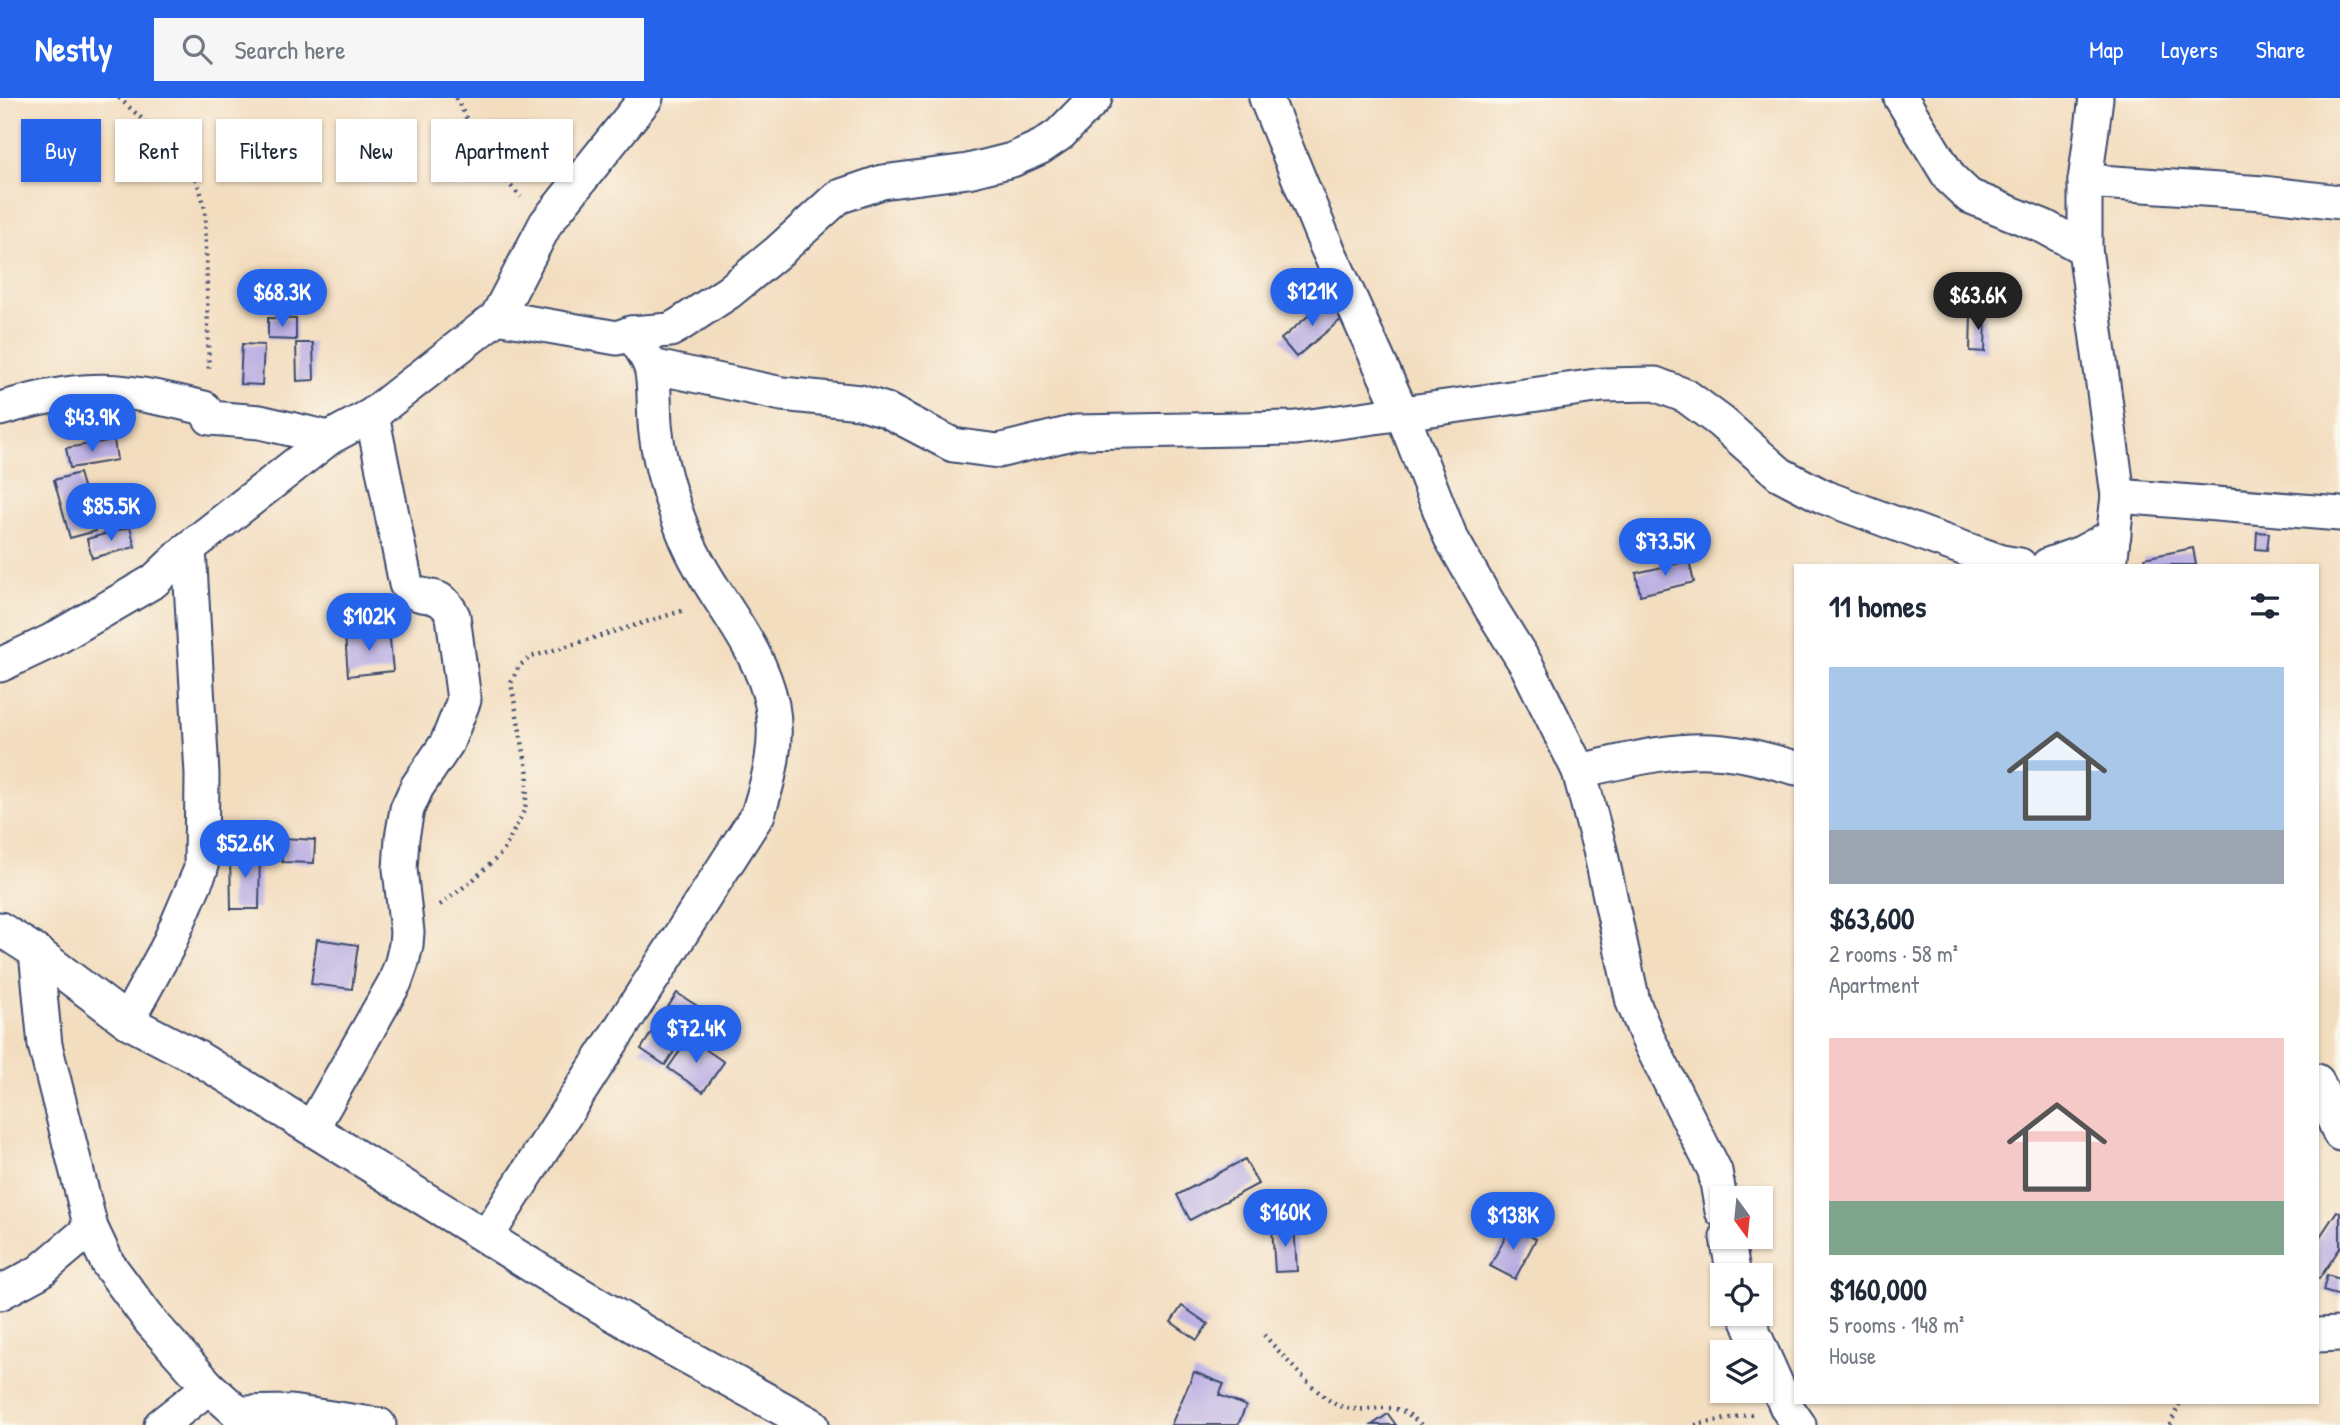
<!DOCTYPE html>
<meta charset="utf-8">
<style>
:root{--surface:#fff;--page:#f6f6f7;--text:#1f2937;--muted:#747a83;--accent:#2563eb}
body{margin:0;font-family:"Patrick Hand",sans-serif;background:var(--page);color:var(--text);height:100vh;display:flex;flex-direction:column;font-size:26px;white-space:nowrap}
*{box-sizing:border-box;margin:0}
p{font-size:23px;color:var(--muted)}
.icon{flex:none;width:38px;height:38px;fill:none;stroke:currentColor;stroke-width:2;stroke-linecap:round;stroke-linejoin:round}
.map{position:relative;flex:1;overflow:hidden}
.side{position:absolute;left:1794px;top:466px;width:525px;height:840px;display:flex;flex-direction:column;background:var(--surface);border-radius:0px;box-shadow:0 2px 5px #0004}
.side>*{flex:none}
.top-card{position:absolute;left:21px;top:21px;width:665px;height:63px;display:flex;gap:14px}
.needle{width:46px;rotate:165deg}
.controls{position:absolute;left:1710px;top:1088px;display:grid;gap:14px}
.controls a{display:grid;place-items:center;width:63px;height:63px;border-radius:0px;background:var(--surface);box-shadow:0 2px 5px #0004;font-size:35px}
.price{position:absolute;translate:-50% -60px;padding:0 16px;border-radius:24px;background:var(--accent);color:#fff;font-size:23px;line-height:46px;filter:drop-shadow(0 2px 4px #0008)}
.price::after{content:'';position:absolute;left:50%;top:42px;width:21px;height:16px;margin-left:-10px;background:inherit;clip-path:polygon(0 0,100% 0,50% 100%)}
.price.current{background:#222;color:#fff}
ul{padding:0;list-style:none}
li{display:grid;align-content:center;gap:14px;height:371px;padding:0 35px}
li span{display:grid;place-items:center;height:217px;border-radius:0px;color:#555}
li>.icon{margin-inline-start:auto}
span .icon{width:126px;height:126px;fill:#fffc;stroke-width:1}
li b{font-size:30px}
h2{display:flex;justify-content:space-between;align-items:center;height:84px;padding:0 35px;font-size:30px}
.chip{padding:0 24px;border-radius:0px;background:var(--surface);box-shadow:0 2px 5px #0004;font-size:24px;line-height:63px}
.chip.current{background:var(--accent);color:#fff}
header{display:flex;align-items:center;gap:42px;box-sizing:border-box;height:98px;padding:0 35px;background:var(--accent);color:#fff}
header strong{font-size:33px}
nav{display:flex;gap:38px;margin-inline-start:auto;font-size:24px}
.search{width:490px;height:63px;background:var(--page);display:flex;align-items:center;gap:18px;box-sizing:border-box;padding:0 24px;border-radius:0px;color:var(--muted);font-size:26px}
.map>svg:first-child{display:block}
.building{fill:#b8ace2}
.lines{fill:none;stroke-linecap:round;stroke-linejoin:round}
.street-casing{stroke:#3b496d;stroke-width:37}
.path{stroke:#3b496d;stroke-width:4.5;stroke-dasharray:2 5;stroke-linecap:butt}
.street{stroke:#fff;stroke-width:33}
</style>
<header>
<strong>Nestly</strong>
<div class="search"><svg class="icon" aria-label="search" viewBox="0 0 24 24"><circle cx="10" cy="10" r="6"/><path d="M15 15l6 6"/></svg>Search here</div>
<nav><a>Map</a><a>Layers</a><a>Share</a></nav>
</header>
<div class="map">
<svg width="2340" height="1327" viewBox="0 0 2340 1327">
<rect width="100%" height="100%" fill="#fbf7ec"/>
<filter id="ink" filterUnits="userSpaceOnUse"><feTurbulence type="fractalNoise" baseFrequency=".0143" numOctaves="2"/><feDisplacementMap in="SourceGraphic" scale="14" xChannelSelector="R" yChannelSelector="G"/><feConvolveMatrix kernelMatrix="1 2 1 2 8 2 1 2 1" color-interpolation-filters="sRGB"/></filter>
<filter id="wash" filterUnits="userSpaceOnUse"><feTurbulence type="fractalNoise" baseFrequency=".00686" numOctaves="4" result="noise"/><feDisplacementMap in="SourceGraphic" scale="28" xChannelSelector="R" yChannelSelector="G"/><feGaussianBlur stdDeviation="1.57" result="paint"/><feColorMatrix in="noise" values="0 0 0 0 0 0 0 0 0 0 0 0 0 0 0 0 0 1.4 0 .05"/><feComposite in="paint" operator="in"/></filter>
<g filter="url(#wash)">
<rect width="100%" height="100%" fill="#f3ddbf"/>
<g id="blocks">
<g class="building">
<polygon points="1327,202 1343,220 1296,259 1281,241"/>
<polygon points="1971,215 1986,215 1985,254 1970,253"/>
<polygon points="268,220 296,221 296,242 268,241"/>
<polygon points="296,245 313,245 314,282 297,283"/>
<polygon points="242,246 264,247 262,287 240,286"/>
<polygon points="114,342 117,362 70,370 66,350"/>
<polygon points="79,375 96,433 70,440 54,382"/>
<polygon points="130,429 135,449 92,460 87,441"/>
<polygon points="2257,434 2269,435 2267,452 2256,451"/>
<polygon points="2193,450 2196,467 2145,467 2144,460"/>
<polygon points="1689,463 1694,484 1640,497 1636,475"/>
<polygon points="389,532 393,573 348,578 345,536"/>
<polygon points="283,740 315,742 314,765 282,764"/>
<polygon points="230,754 260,754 259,811 231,811"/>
<polygon points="317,841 358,847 352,891 311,886"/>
<polygon points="677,895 702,911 665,967 641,951"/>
<polygon points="689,940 724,964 703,994 668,970"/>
<polygon points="1245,1061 1258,1086 1190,1122 1177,1097"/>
<polygon points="2337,1113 2340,1115 2340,1150 2319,1181 2317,1179 2317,1143"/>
<polygon points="1294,1127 1297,1173 1275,1174 1272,1129"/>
<polygon points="1511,1128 1536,1141 1515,1181 1490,1168"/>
<polygon points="2327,1177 2340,1181 2340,1198 2323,1193"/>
<polygon points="1182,1208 1208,1226 1197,1242 1171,1224"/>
<polygon points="1194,1274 1224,1286 1219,1297 1246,1308 1238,1327 1171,1327"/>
<polygon points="1388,1316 1396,1327 1372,1327"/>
</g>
</g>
</g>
<g filter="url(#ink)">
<use href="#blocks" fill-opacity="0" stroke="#3b496d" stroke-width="2"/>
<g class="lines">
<defs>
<g id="street">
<polyline points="1266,0 1326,147 1402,315 1450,438 1492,512 1527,568 1579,673 1600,752 1633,904 1648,941 1715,1073 1722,1113"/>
<polyline points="1901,0 1950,80 1969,98 2045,129 2085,151"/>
<polyline points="2096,0 2085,83 2085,151 2118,398 2110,467"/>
<polyline points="2085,83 2263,95 2340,104"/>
<polyline points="497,219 617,240 631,235 670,232 679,227 729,194 779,153 838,99 882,84 968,73 1012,62 1041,49 1060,36 1095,0"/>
<polyline points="651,268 782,296 860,304 886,312 953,347 998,353 1076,334 1296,330 1603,287 1655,286 1686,298 1721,324 1780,376 1824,399 1926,437 2002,464 2020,467"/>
<path d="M0,311C41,299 86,289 129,295C154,298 179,304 204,310L210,320L260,324L329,340"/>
<polyline points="2118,398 2340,416"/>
<polyline points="2048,467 2081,455 2114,437"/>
<polyline points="0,567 51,543 154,483 189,450 329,340 372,317 497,219 546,125 646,0"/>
<path d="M1579,673C1622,664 1666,651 1711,653C1740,654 1768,662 1796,670"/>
<polyline points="0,831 36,854 127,923 198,960 539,1172 666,1247 812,1327"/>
<polyline points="36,854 45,947 91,1130 108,1166 151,1224 209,1289 238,1315 247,1327"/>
<polyline points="127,923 167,850 201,771 202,676 189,450"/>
<polyline points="2317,983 2340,1036"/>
<path d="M312,1030L395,884L402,864L406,847L407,834L400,771L402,740L407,711L417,689L447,645L464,602L453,518C439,487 419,507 406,486L372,317"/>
<path d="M487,1138L758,716C769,681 779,645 772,607C759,542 706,494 683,433C671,402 660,368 656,335C653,317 656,282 650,267C646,256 637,245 631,235"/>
<polyline points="1727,1139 1734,1178"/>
<polyline points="0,1195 39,1174 91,1130"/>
<polyline points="1745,1216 1787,1310 1799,1327"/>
<polyline points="2317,1237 2340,1236"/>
<polyline points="238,1315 291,1314 379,1327"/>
<polyline points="161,1327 209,1289"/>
</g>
</defs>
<use href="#street" class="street-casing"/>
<g class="path">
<path d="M119,0C142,21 175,48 192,75C199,86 202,98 205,111L209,275"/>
<polyline points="456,0 488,63 521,99"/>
<polyline points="440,807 473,782 503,754 525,711 528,676 511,585 519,568 531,559 685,512"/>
<path d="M1264,1237C1280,1254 1320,1302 1340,1308C1373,1319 1392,1296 1421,1327"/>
<polyline points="1695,1327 1752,1316"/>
<polyline points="2170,1327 2180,1304"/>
</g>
<use href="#street" class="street"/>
</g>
</g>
</svg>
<div class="controls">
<a><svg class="needle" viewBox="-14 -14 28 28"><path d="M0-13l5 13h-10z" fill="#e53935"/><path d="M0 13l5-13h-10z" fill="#747a83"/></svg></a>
<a><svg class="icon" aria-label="locate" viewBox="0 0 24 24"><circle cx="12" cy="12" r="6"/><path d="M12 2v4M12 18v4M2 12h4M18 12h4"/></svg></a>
<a><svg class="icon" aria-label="layers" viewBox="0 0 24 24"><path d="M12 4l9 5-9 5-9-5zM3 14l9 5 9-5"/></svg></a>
</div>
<b class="price" style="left:1312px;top:230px">$121K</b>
<b class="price" style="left:282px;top:231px">$68.3K</b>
<b class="price current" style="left:1978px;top:234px">$63.6K</b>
<b class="price" style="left:92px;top:356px">$43.9K</b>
<b class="price" style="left:111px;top:445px">$85.5K</b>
<b class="price" style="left:1665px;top:480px">$73.5K</b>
<b class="price" style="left:369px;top:555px">$102K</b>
<b class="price" style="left:245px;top:782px">$52.6K</b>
<b class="price" style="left:696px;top:967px">$72.4K</b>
<b class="price" style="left:1285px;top:1151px">$160K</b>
<b class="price" style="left:1513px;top:1154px">$138K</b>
<div class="top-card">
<a class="chip current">Buy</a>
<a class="chip">Rent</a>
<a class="chip">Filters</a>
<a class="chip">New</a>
<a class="chip">Apartment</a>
</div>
<section class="side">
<h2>11 homes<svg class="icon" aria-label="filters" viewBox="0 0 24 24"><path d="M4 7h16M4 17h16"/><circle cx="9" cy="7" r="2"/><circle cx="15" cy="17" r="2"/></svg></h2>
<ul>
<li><span style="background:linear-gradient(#a9c7e8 75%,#9aa5b1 0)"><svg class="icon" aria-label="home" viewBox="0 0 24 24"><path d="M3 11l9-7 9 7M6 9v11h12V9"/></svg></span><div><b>$63,600</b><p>2 rooms · 58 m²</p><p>Apartment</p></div></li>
<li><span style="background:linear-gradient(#f6c9c9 75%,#7fa58c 0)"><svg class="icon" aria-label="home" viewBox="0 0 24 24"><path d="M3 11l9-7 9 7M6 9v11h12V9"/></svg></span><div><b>$160,000</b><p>5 rooms · 148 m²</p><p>House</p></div></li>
</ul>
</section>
</div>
